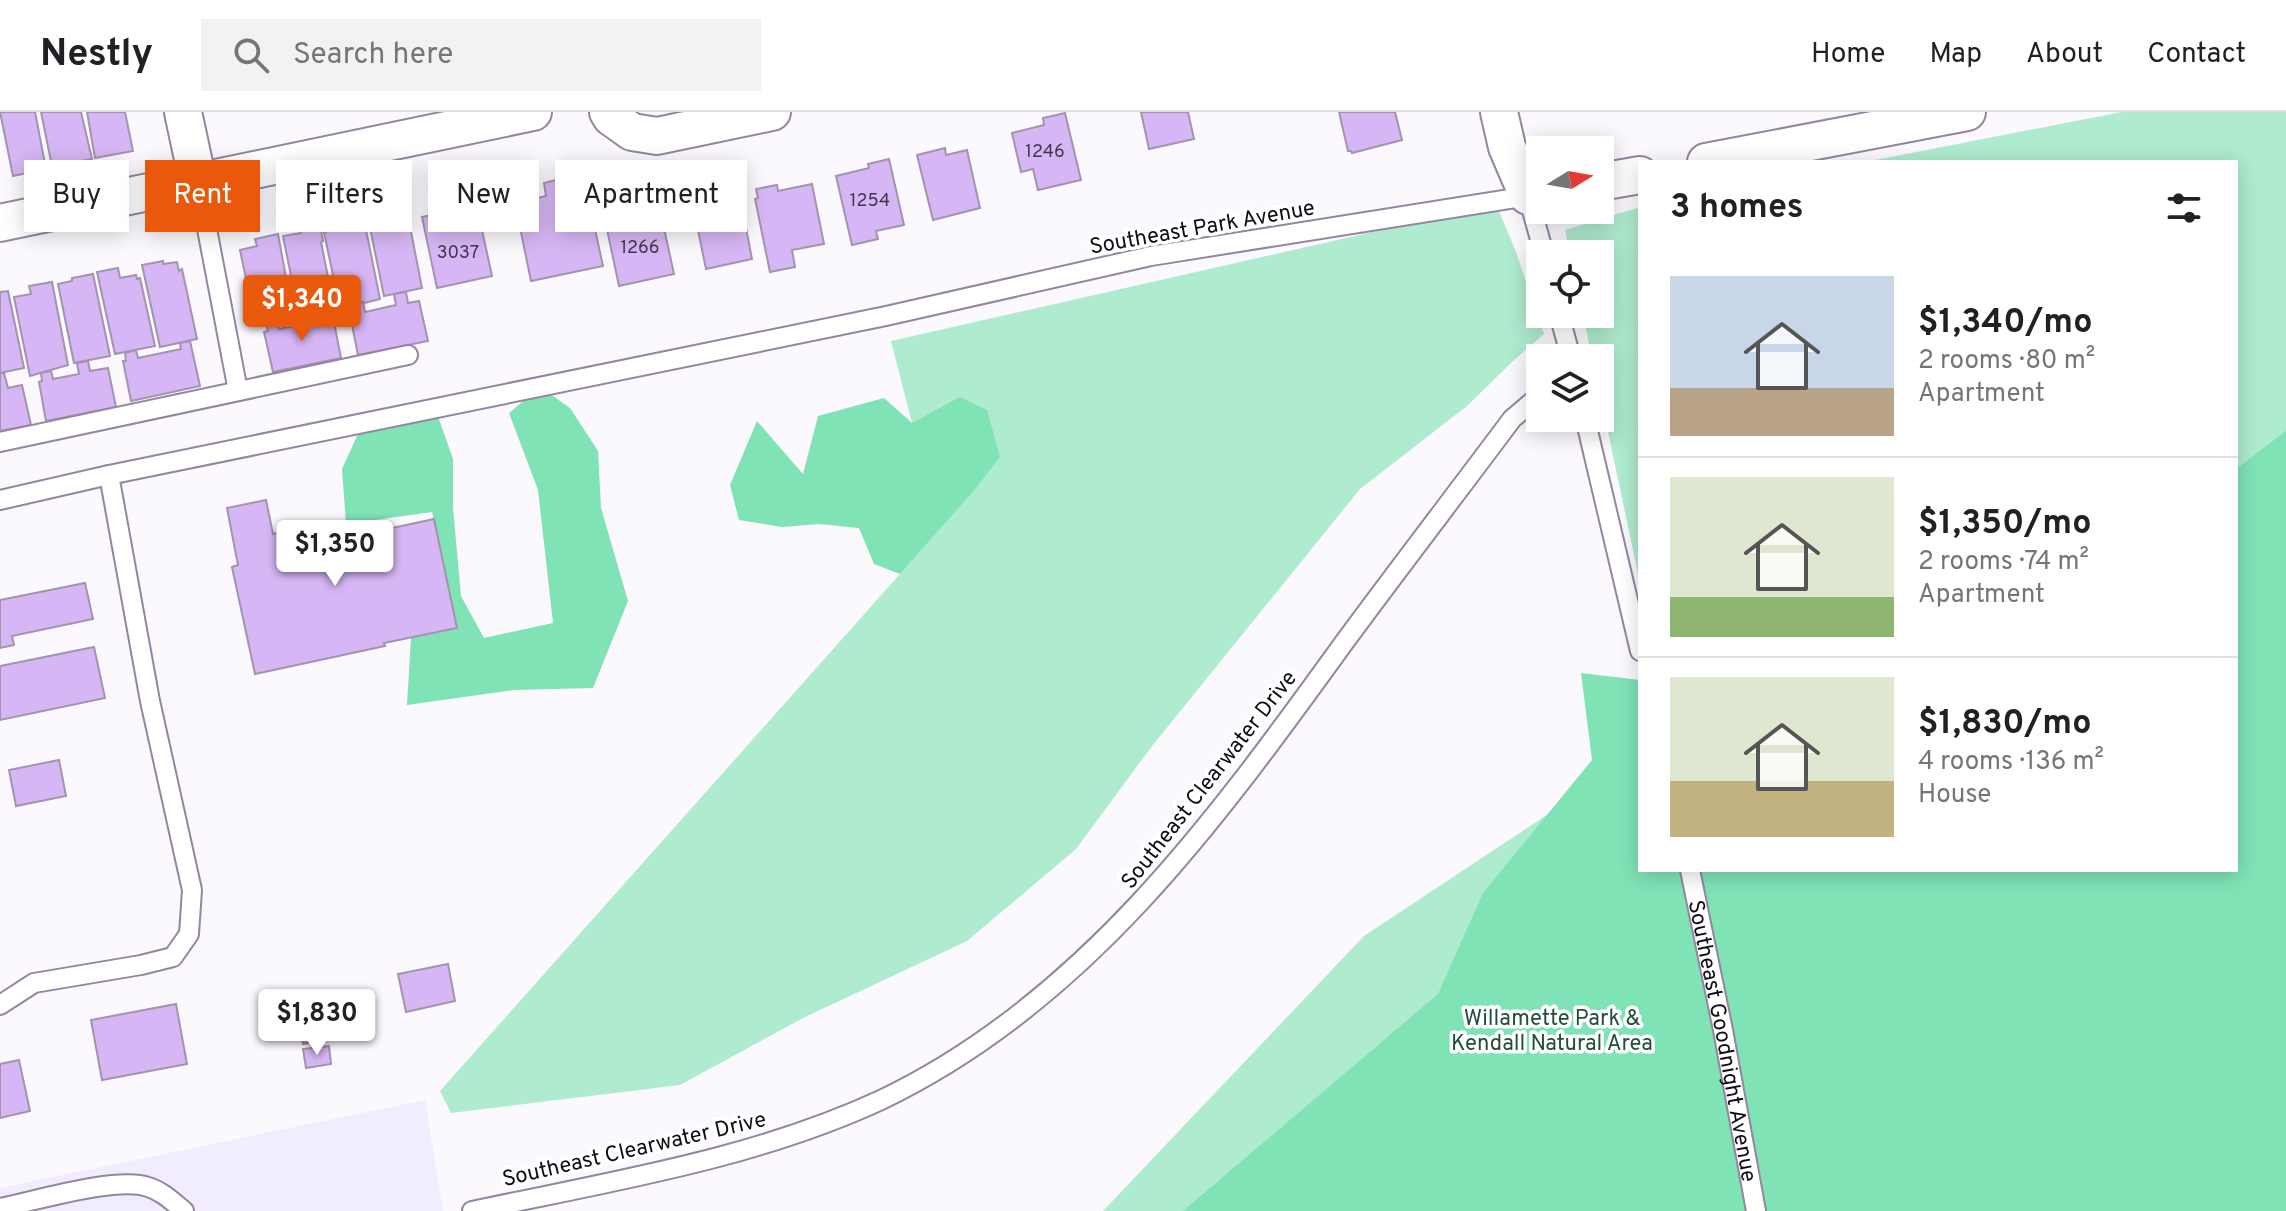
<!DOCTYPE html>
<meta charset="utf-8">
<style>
:root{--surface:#fff;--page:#f2f2f2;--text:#202124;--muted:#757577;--line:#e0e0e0;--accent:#ea580c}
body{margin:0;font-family:Overpass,sans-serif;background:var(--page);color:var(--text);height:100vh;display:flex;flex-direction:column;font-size:30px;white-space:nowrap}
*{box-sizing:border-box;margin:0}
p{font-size:26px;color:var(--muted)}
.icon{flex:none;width:44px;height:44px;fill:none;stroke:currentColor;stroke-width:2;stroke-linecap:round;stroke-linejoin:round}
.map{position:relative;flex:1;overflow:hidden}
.sheet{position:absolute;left:1638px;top:48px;width:600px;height:712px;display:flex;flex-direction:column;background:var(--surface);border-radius:0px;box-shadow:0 4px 20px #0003}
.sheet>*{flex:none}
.hud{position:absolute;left:24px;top:48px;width:760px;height:72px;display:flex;gap:16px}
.needle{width:52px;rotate:79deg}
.fabs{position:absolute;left:1526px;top:24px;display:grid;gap:16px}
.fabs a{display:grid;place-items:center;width:88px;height:88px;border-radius:0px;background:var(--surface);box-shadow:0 4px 20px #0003;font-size:40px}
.price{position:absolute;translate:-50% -68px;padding:0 18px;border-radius:8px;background:#fff;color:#222;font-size:26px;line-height:52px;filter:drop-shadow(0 2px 4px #0008)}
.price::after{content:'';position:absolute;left:50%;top:48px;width:24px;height:18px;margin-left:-12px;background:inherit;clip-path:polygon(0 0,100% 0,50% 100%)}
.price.current{background:var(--accent);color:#fff}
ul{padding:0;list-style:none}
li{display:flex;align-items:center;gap:24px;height:200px;padding:0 32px}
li+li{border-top:2px solid var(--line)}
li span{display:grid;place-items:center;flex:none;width:224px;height:160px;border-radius:0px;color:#555}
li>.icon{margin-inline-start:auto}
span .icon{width:96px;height:96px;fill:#fffc;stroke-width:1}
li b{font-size:34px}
h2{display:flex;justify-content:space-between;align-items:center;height:96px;padding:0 32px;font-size:34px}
.chip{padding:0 28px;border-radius:0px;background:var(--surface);box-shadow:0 4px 20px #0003;font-size:28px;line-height:72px}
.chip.current{background:var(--accent);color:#fff}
header{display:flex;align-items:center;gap:48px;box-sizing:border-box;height:112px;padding:0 40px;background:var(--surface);border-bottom:2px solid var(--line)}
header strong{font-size:38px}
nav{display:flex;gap:44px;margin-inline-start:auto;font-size:28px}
.search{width:560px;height:72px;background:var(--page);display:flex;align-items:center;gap:20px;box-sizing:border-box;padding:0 28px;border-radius:0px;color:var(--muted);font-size:30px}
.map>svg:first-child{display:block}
.industrial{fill:#f1ecfe}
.green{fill:#afebce}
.forest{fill:#7fe3b6}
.building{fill:#d6b6f4;stroke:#a294af;stroke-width:2}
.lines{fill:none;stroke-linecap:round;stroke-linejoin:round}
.service-casing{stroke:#9486a1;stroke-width:22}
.minor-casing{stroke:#9486a1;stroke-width:40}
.service{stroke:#fff;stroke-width:18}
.minor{stroke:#fff;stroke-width:36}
.labels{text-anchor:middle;stroke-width:7;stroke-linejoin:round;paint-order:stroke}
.number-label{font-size:18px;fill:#42364d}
.street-label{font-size:22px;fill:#100b15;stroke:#fff}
.park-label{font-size:22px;fill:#224d3a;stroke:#fff}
</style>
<header>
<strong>Nestly</strong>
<div class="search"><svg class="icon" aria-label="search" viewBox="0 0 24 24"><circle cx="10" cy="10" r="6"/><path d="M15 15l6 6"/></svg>Search here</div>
<nav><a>Home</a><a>Map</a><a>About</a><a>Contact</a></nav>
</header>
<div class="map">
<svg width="2286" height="1099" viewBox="0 0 2286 1099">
<rect width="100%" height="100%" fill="#fbf8fe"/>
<polygon class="industrial" points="425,988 443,1099 0,1099 0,1076"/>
<g class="green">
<polygon points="2122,0 2286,0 2286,1099 1103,1099 1364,824 1577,683 1640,758 2236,758 2236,50 1865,50"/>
<polygon points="1496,92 1516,140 1544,222 1513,249 1467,294 1360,377 1152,634 1076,737 967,829 803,906 680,973 451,1001 440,979 972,381 912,311 891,229"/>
<polygon points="1640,95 1640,471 1600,282 1600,246 1592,246 1583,202 1600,202 1600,142 1570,142 1565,118"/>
</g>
<g class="forest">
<polygon points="540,275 570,296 598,339 601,396 628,489 593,576 514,578 407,593 411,526 457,516 432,400 346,412 342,357 363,311 435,296 453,347 453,396 461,484 484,526 553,511 538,378 509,301"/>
<polygon points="960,285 987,298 1000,345 972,381 900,462 874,452 859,416 819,412 782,415 739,408 730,373 757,309 803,362 818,304 884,286 912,311"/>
<polygon points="2286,319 2286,1099 1183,1099 1438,882 1483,781 1592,648 1581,561 1640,568 1640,758 2236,758 2236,357"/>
</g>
<g class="building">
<polygon points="0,0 35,0 46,57 13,64"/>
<polygon points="41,0 81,0 92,47 52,54"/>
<polygon points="87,0 125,0 133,39 95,46"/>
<polygon points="1141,0 1188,0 1194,27 1149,37"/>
<polygon points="1339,0 1395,0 1402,28 1352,41 1351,39 1348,39"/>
<polygon points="1065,1 1081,68 1038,78 1033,57 1021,60 1012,21 1044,13 1043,6"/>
<polygon points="945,36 946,43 967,38 980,96 933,108 917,43"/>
<polygon points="889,47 904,113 876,119 878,127 852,133 836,64 869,56 868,52"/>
<polygon points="560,67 561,72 584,67 603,154 531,169 515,91 546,84 544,71"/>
<polygon points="812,72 824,132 792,138 795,155 770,160 755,87 758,86 756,77 777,73 778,79"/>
<polygon points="657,84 674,162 619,174 604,103 634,97 632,90"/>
<polygon points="719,84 720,89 740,85 752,147 706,157 692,89"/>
<polygon points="475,86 492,164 437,176 422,105 450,99 448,92"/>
<polygon points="387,97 389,108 408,104 422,176 384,184 367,101"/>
<polygon points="363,103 380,187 340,197 324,120 343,116 341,107"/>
<polygon points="320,112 323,129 321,130 334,195 299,203 283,124 301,121 300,116"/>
<polygon points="278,122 293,204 256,214 240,138 257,134 255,127"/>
<polygon points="163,149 163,152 177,150 179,159 182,157 197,227 160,235 142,153"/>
<polygon points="118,156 120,166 136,163 137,167 140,166 155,234 115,242 97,160"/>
<polygon points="93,162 110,244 74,251 58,172 72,169 72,166"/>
<polygon points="52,170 68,253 30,264 14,185 31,182 29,174"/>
<polygon points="8,179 24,256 0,261 0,180"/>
<polygon points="406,180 408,191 419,189 428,229 358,243 350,203 353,202 351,195 363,190 365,200 396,193 394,182"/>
<polygon points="316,199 318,209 333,205 341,246 273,260 264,220 268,219 266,211 277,208 279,217 307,211 305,201"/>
<polygon points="190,229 200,274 131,289 123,249 126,249 125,241 136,238 138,246 181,237 180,231"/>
<polygon points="88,249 90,259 108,256 116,295 46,309 39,270 42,269 41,261 51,259 53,267 79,262 77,251"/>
<polygon points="0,261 4,261 8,276 22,273 31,313 0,319"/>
<polygon points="266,388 273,422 335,409 340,431 361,427 360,423 434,407 457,516 384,531 385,534 255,562 232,455 238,453 227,396"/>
<polygon points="85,471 93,507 12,524 14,533 0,536 0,488"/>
<polygon points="94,535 105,586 0,608 0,554"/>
<polygon points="59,648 66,684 16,694 9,658"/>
<polygon points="448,852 455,889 406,900 398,862"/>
<polygon points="321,886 324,905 299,909 296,889"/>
<polygon points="176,892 187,952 102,968 91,908"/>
<polygon points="324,909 327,927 303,932 299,913"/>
<polygon points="329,934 331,952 306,956 303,937"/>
<polygon points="19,948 30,999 0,1006 0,952"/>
</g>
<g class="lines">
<defs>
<g id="service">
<polyline points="198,70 238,279"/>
<polyline points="1559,202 1571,246"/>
<polyline points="1585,306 1640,539"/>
<polyline points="0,330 408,243"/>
<polyline points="0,388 109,363 886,204 1151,144 1528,84 1544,142"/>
<path id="s1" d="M1690,758L1723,918L1756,1099"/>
<polyline points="0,893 34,871 141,853 173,845 189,822 192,778 150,589 109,363"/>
<path d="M0,1096C35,1089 117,1064 148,1075C162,1079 173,1090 184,1099"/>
<path d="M472,1099C608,1070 754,1047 881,988C1084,891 1215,709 1343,532C1399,456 1456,382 1512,307L1540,283"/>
</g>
<g id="minor">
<polyline points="183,0 198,70"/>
<polyline points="608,0 611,5 632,20 657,24 772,0"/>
<polyline points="1499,0 1507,35 1528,84 1540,82"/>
<polyline points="1706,50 1967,0"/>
<polyline points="1600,70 1640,63"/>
<polyline points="0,111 533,0"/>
</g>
</defs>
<use href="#service" class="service-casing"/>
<use href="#minor" class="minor-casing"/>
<use href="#service" class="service"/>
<use href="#minor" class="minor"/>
</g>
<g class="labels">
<g class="number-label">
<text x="1045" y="45">1246</text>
<text x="870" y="94">1254</text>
<text x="640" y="141">1266</text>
<text x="458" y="146">3037</text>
</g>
<g class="street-label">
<text transform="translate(1202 114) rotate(-10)" y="8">Southeast Park Avenue</text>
<text transform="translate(1208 667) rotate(-52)" y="8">Southeast Clearwater Drive</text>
<text dy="8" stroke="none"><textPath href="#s1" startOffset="174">Southeast Goodnight Avenue</textPath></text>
<text transform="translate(634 1036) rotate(-13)" y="8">Southeast Clearwater Drive</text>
</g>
<g class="park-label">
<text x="1552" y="913">Willamette Park &amp;<tspan x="1552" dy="25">Kendall Natural Area</tspan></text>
</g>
</g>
</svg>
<div class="fabs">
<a><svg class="needle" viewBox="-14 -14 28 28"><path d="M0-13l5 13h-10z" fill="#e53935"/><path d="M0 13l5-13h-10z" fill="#757577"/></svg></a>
<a><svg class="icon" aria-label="locate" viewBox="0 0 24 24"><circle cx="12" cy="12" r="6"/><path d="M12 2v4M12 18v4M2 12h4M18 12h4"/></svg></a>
<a><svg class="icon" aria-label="layers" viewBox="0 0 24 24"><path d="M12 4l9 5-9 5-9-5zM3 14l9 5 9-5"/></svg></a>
</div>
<b class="price current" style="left:302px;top:231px">$1,340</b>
<b class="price" style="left:335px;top:476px">$1,350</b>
<b class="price" style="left:317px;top:945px">$1,830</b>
<div class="hud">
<a class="chip">Buy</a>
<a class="chip current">Rent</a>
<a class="chip">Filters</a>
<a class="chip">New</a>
<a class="chip">Apartment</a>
</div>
<section class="sheet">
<h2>3 homes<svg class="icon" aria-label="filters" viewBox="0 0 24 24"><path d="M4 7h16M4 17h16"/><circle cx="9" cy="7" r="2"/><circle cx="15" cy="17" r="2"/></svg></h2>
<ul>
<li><span style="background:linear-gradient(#c9d6e8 70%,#b9a48a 0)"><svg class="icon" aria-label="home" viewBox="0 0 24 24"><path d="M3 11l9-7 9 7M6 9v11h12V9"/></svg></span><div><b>$1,340/mo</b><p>2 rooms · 80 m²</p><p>Apartment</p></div></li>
<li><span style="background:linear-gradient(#dfe7d0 75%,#8fb573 0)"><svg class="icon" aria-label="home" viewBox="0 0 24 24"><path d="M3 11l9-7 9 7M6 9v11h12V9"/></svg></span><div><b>$1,350/mo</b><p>2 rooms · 74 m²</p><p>Apartment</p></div></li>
<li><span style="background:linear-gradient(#dfe7d0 65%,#c2b280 0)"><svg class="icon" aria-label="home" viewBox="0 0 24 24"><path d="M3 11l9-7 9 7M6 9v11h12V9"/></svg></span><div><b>$1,830/mo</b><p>4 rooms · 136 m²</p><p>House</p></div></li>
</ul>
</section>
</div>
